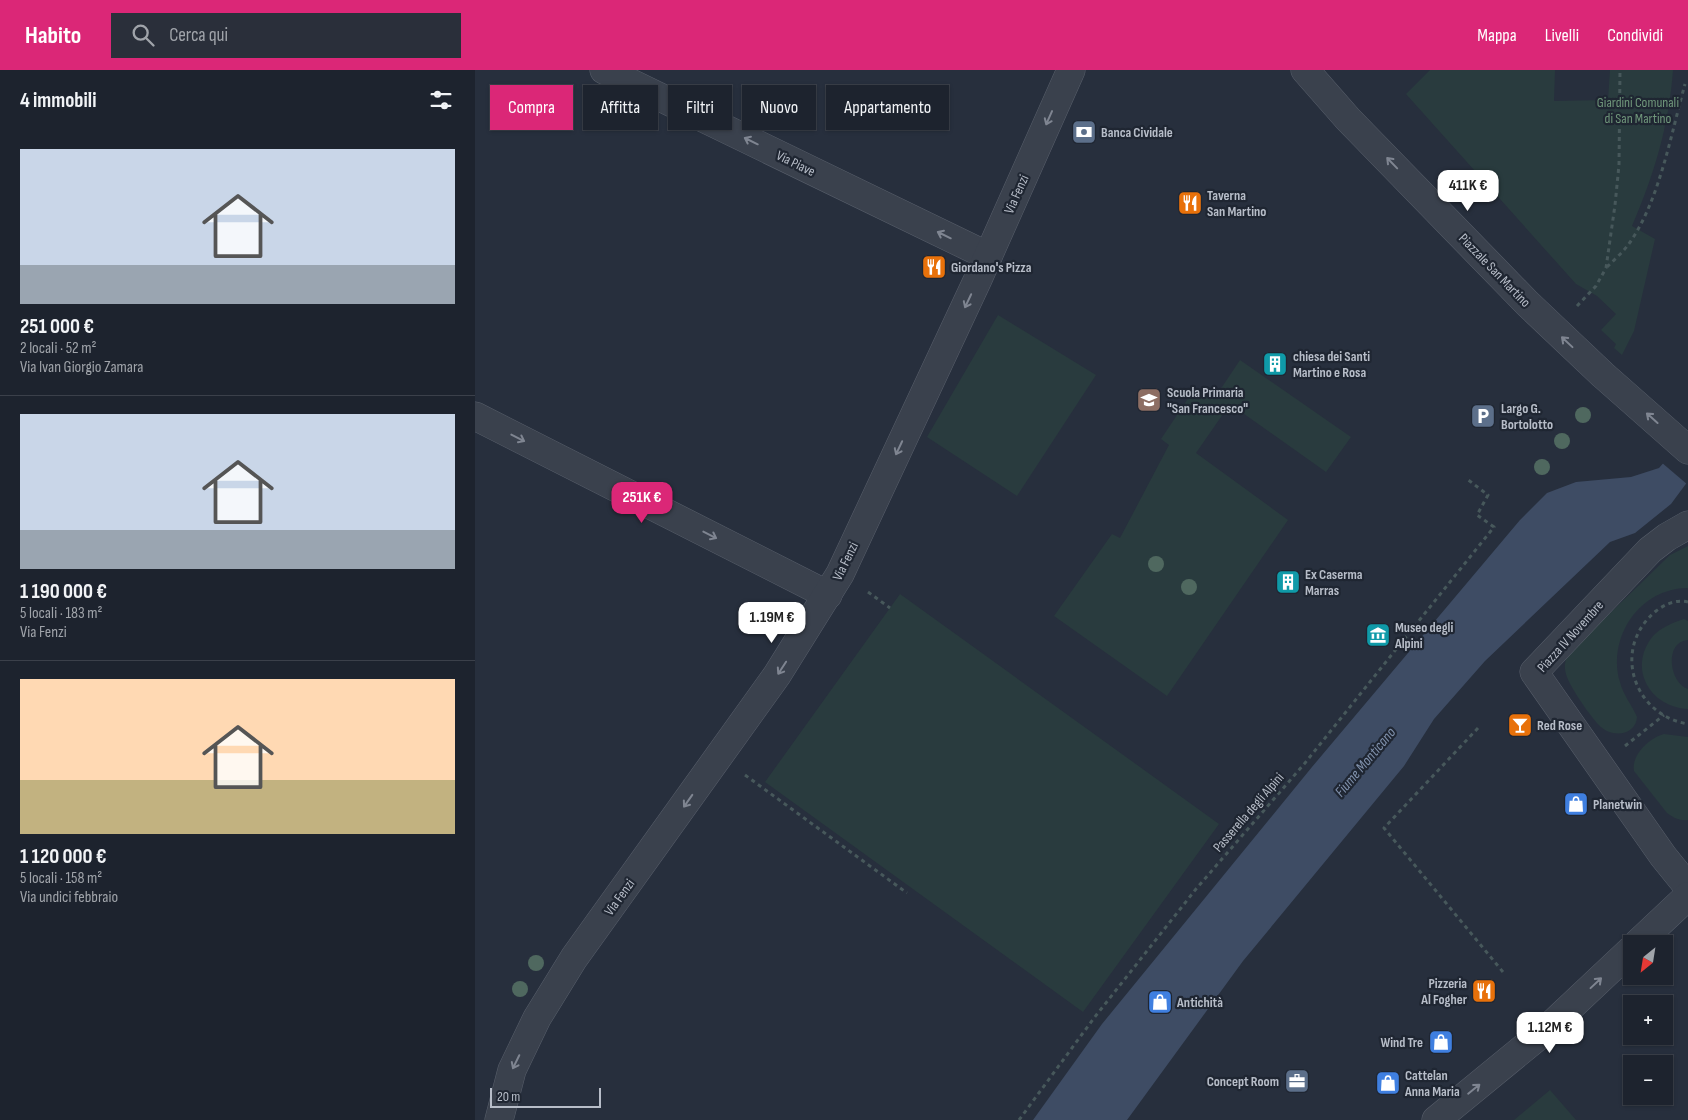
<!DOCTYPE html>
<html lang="it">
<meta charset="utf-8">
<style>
:root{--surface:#1d232e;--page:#2a2f3a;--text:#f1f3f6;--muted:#a0a4aa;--line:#3b404a;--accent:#db2777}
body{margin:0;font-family:"Sofia Sans Condensed",sans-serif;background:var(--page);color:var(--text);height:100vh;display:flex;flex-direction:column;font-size:19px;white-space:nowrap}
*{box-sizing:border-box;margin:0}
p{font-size:16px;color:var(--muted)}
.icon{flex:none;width:28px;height:28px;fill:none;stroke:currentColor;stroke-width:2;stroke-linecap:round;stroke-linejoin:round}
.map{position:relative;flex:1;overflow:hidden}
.panel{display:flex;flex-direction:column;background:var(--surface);width:475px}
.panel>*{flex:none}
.guide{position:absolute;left:15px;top:15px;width:475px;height:45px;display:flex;gap:10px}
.needle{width:32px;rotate:210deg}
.fabs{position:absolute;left:1148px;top:865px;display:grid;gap:10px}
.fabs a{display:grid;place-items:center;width:50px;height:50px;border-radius:0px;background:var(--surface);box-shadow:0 1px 4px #0004,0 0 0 1px var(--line);font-size:25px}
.scale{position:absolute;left:15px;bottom:12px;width:111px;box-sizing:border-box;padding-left:5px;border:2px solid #b7bdc8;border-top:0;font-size:14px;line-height:18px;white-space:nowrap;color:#b7bdc8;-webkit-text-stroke:4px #1f2632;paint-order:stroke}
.price{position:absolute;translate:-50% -42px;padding:0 11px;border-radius:10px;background:#fff;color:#222;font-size:16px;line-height:32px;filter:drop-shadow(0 1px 2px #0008)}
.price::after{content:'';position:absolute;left:50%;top:30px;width:15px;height:11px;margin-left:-8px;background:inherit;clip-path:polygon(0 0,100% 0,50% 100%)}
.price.on{background:var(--accent);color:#fff}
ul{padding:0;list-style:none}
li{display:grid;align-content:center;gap:10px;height:265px;padding:0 20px}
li+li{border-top:1px solid var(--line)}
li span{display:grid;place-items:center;height:155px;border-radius:0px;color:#555}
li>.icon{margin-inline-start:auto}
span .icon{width:90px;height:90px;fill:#fffc;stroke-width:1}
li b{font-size:21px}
h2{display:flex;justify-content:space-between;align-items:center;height:60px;padding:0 20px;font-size:21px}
.tag{padding:0 18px;border-radius:0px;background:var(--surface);box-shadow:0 1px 4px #0004,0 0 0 1px var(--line);font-size:18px;line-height:45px}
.tag.on{background:var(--accent);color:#fff}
header{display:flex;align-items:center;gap:30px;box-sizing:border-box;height:70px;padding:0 25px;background:var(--accent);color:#fff}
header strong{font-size:24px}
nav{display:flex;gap:28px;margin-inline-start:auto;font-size:18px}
.search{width:350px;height:45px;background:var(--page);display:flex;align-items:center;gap:12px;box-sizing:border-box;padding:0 18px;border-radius:0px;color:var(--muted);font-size:19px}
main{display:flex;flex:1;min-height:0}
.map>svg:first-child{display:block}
.green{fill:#293b3e}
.water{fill:#3e4c64}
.pier{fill:#272f3d}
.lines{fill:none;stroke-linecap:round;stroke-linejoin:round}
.minor-casing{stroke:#585f6b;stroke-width:29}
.path{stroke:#47585b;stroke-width:3;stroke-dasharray:4 4;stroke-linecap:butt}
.minor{stroke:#3a414d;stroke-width:28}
.tree{fill:#4f685f}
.oneway{stroke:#7f8591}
.labels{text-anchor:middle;stroke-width:4.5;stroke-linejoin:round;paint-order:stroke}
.park-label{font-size:14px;fill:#70977b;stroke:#1f2632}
.poi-label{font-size:14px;font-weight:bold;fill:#b7bdc8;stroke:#1f2632;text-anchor:start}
.street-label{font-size:14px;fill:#b7bdc8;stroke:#1f2632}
.water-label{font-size:15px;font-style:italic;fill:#8192ad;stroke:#1f2632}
</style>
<header>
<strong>Habito</strong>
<div class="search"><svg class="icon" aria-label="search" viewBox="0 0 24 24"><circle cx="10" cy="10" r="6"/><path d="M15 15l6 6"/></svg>Cerca qui</div>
<nav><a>Mappa</a><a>Livelli</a><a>Condividi</a></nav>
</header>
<main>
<section class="panel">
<h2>4 immobili<svg class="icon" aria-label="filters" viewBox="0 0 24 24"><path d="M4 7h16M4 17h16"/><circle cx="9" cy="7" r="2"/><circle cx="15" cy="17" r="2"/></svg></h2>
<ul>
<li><span style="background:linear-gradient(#c9d6e8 75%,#9aa5b1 0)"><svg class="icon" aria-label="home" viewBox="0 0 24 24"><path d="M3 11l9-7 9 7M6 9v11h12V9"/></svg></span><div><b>251 000 €</b><p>2 locali · 52 m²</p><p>Via Ivan Giorgio Zamara</p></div></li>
<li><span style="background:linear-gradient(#c9d6e8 75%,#9aa5b1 0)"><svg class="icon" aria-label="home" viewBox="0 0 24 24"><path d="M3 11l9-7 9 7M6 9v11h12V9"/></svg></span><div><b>1 190 000 €</b><p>5 locali · 183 m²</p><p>Via Fenzi</p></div></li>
<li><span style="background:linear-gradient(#ffd9b3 65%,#c2b280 0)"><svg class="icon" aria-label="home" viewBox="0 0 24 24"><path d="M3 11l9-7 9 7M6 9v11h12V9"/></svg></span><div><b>1 120 000 €</b><p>5 locali · 158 m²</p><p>Via undici febbraio</p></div></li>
</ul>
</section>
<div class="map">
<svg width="1213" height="1050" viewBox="0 0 1213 1050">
<rect width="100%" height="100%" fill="#272f3d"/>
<g class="green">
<path d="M955,0H1080L1079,31L1133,30L1135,0H1198C1194,56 1179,105 1157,156L1180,169L1159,261L1147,285L1139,278L1141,274L1126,260L1141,244L1122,226L1101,214L931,24Z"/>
<polygon points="523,245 621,305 542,426 452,367"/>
<polygon points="765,290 876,367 851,402 755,334 721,383 813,450 692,626 579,546 637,464 645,468 694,375 686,369 720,318 739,329"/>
<path d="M1213,476V518C1165,518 1132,567 1145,612C1148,625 1157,635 1162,647C1161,665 1138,668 1126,657C1117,649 1094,616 1091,604C1089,597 1090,592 1092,585L1195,485Z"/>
<polygon points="425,524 744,754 608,942 290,712"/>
<path d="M1209,549L1213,551V570C1189,571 1194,613 1213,619V639C1175,637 1152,598 1178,566C1187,557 1197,553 1209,549Z"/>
<path d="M1189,664L1213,667V750C1205,751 1199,748 1192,743L1159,701C1156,685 1174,668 1189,664Z"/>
<polygon points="1075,1020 1101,1050 1039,1050"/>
</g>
<polygon class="water" points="1213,365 1213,411 1196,434 1160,463 1135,472 1010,591 959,649 929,696 768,891 652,1050 558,1050 627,954 837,697 1045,450 1072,423 1101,412 1156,407 1184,398"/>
<polygon class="pier" points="1213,362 1213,415 1186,392"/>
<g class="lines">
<defs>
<g id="minor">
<polyline points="129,0 513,186"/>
<polyline points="830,0 873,49 1052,233 1128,305 1213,380"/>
<polyline points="0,346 353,525"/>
<polyline points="1213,455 1192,467 1175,480 1059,602 1188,786 1213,817"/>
<polyline points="1162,874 1213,826"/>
<polyline points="24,1050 37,1000 62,948 99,888 302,605 365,504 503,209 596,0"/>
<polyline points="961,1050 1072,959 1156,880"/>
</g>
</defs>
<use href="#minor" class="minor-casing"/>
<g class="path">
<path d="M1132,197C1139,190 1147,183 1153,175C1184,133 1196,64 1210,14"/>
<polyline points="1102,236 1121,216 1131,198 1140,135 1144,95 1145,0"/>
<polyline points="393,522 415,538"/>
<path d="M1213,532C1202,529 1190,534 1181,541C1136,578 1158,645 1213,654"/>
<polyline points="1003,658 909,758 1028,902"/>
<polyline points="1150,676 1189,645"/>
<polyline points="270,705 432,823"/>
<polyline points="544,1050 619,948 721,819 830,693 1019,457 1002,445 1013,425 992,409"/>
</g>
<use href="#minor" class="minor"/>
</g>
<g class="tree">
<circle cx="1108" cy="345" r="8"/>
<circle cx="1087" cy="371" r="8"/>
<circle cx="1067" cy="397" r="8"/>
<circle cx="681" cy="494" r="8"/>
<circle cx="714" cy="517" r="8"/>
<circle cx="61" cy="893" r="8"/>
<circle cx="45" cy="919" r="8"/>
</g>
<defs><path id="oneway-shaft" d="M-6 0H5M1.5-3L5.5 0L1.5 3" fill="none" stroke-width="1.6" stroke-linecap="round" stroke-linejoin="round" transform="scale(1.25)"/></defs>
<g class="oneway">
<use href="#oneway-shaft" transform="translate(574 48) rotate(114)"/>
<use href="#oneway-shaft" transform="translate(276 71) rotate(-154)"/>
<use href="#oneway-shaft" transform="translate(917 93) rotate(-134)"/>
<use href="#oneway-shaft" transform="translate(469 165) rotate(-154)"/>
<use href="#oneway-shaft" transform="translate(493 231) rotate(115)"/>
<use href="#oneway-shaft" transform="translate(1092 272) rotate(-137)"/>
<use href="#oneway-shaft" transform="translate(1177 348) rotate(-138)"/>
<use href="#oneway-shaft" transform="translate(43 368) rotate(27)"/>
<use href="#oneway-shaft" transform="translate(424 378) rotate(115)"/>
<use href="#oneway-shaft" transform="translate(235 465) rotate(27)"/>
<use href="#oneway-shaft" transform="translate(307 598) rotate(123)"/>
<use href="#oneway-shaft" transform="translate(213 731) rotate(125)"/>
<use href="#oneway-shaft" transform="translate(1121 913) rotate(-43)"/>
<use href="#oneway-shaft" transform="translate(41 992) rotate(116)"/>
<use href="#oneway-shaft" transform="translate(999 1019) rotate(-39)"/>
</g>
<defs>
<symbol id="bank-square" viewBox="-11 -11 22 22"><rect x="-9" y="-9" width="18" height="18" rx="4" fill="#5c6f8a" stroke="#1f2632"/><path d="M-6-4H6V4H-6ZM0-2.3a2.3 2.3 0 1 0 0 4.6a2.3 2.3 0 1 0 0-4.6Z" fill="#fff"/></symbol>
<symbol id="restaurant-square" viewBox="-11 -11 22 22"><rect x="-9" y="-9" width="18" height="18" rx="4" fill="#e8710a" stroke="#1f2632"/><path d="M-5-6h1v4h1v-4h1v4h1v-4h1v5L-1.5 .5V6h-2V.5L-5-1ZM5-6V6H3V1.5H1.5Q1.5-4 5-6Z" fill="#fff"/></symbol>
<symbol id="building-square" viewBox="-11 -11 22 22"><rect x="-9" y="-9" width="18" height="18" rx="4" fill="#0f9aa8" stroke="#1f2632"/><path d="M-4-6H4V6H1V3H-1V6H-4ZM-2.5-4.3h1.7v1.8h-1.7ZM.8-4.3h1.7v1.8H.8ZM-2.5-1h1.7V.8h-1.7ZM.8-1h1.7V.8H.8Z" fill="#fff"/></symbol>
<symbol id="school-square" viewBox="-11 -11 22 22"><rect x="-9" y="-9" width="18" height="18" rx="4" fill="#8d6e63" stroke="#1f2632"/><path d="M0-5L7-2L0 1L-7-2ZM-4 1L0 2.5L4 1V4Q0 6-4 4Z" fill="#fff"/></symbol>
<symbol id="parking-square" viewBox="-11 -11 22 22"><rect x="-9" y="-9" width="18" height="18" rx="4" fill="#5c6f8a" stroke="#1f2632"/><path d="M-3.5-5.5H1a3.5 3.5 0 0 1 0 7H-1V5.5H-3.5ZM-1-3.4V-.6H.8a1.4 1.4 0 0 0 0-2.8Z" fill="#fff"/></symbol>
<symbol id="museum-square" viewBox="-11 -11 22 22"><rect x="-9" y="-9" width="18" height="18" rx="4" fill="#0f9aa8" stroke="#1f2632"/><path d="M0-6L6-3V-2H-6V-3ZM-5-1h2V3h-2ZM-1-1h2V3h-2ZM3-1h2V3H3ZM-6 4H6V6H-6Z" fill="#fff"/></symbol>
<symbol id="bar-square" viewBox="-11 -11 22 22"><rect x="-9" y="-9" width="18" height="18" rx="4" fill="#e8710a" stroke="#1f2632"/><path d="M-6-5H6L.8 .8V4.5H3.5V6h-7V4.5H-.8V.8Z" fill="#fff"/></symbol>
<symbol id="shop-square" viewBox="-11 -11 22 22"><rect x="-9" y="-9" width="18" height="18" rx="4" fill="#3f7fe0" stroke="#1f2632"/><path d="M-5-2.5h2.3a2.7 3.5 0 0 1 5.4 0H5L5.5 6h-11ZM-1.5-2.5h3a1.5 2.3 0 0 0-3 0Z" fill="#fff"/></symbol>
<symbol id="office-square" viewBox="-11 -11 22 22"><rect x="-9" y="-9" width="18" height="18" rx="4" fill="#5c6f8a" stroke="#1f2632"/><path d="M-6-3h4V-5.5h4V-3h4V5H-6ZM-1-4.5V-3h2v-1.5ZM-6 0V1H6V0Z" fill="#fff"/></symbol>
</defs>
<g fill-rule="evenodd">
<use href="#bank-square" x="595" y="48" width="28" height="28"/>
<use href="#restaurant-square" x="701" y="119" width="28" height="28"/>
<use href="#restaurant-square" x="445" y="183" width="28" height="28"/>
<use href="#building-square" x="786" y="280" width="28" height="28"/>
<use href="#school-square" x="660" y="316" width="28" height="28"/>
<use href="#parking-square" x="994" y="332" width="28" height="28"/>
<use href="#building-square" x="799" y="498" width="28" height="28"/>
<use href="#museum-square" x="889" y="551" width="28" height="28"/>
<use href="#bar-square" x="1031" y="641" width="28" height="28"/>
<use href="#shop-square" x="1087" y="720" width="28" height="28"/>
<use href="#restaurant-square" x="995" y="907" width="28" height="28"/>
<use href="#shop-square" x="671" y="918" width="28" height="28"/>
<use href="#shop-square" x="952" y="958" width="28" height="28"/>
<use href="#office-square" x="808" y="997" width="28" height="28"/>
<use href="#shop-square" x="899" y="999" width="28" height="28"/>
</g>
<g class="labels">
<g class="park-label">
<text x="1163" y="37">Giardini Comunali<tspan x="1163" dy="16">di San Martino</tspan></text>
</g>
<g class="poi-label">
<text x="626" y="67">Banca Cividale</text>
<text x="732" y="130">Taverna<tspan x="732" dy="16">San Martino</tspan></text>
<text x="476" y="202">Giordano's Pizza</text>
<text x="818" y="291">chiesa dei Santi<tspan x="818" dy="16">Martino e Rosa</tspan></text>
<text x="692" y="327">Scuola Primaria<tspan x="692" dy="16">"San Francesco"</tspan></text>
<text x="1026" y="343">Largo G.<tspan x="1026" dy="16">Bortolotto</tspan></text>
<text x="830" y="509">Ex Caserma<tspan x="830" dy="16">Marras</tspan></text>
<text x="920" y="562">Museo degli<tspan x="920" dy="16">Alpini</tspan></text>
<text x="1062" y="660">Red Rose</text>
<text x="1118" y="739">Planetwin</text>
<text x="992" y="918" text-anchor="end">Pizzeria<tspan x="992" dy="16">Al Fogher</tspan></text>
<text x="702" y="937">Antichità</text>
<text x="948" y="977" text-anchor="end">Wind Tre</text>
<text x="930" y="1010">Cattelan<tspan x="930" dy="16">Anna Maria</tspan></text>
<text x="804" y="1016" text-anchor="end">Concept Room</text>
</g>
<g class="street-label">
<text transform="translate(321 93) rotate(26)" y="5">Via Piave</text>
<text transform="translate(541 124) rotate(-66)" y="5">Via Fenzi</text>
<text transform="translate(1020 200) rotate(46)" y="5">Piazzale San Martino</text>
<text transform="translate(370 491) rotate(-64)" y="5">Via Fenzi</text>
<text transform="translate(1095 566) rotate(-48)" y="5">Piazza IV Novembre</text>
<text transform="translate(773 742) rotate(-49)" y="5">Passerella degli Alpini</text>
<text transform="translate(144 827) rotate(-54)" y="5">Via Fenzi</text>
</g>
<g class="water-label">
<text transform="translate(890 692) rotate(-50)" y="5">Fiume Monticano</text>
</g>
</g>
</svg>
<div class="fabs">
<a><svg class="needle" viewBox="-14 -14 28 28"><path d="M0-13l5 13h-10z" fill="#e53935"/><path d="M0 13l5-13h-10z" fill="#a0a4aa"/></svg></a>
<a>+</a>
<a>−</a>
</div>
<div class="scale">20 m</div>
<b class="price" style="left:993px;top:142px">411K €</b>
<b class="price on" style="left:167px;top:454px">251K €</b>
<b class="price" style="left:297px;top:574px">1.19M €</b>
<b class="price" style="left:1075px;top:984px">1.12M €</b>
<div class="guide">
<a class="tag on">Compra</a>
<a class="tag">Affitta</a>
<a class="tag">Filtri</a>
<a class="tag">Nuovo</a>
<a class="tag">Appartamento</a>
</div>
</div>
</main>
